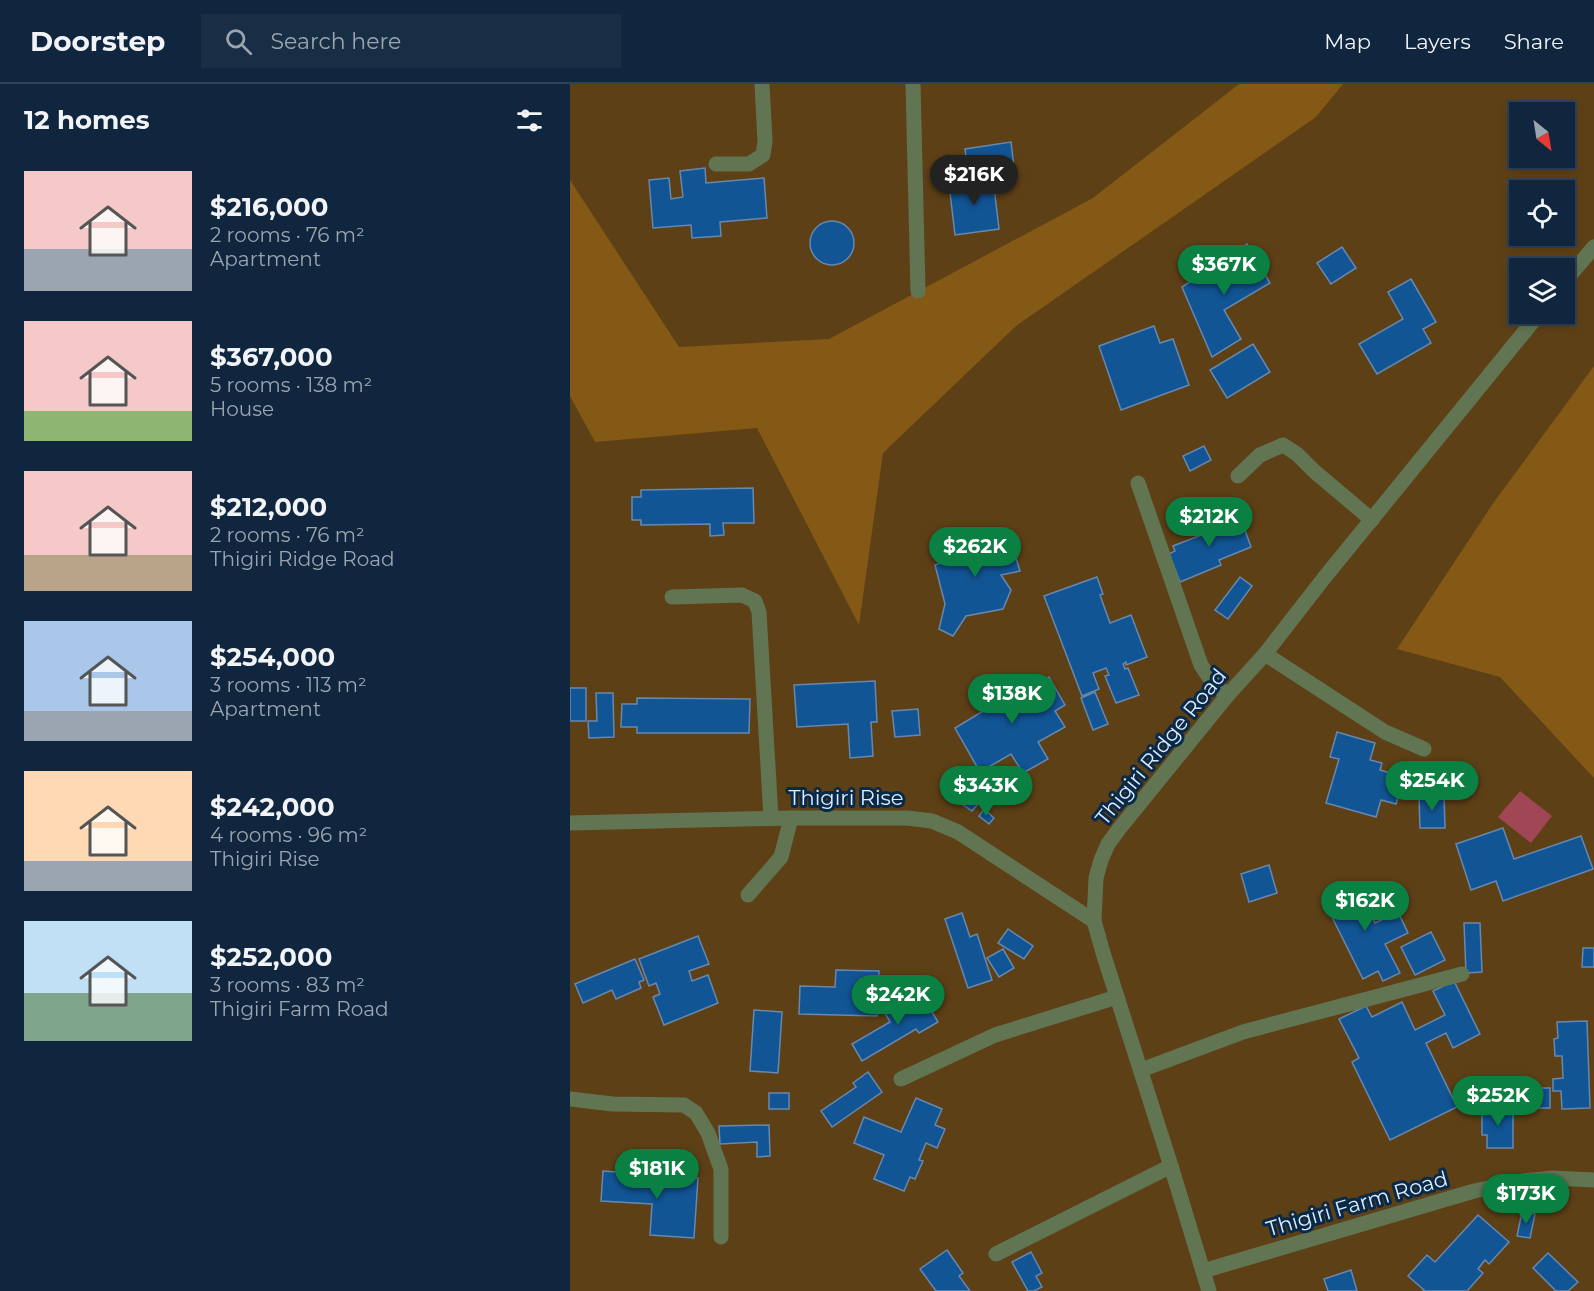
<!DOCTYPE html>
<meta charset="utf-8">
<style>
:root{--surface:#0f263e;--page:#182e45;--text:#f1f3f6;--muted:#9ba5b0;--line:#2f4358;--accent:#0b8043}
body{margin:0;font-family:Montserrat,sans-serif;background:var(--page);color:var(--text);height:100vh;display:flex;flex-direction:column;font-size:22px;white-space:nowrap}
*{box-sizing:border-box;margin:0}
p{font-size:20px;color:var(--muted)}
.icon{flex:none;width:33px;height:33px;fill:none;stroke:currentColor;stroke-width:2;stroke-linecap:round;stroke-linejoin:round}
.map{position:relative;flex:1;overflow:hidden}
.side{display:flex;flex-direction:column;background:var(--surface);width:570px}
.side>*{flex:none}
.needle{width:39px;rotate:150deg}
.fabs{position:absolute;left:939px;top:18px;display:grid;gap:12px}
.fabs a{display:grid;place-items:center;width:66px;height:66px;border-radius:0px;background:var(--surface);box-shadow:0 3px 9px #0003,0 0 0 2px var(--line);font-size:30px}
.price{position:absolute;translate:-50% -51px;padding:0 14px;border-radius:21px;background:var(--accent);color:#fff;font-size:20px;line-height:39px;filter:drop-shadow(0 2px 3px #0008)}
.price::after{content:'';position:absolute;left:50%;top:36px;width:18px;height:14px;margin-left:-9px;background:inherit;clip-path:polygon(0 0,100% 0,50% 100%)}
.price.current{background:#222;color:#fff}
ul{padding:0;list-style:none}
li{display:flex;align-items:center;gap:18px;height:150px;padding:0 24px}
li span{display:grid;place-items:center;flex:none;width:168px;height:120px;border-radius:0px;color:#555}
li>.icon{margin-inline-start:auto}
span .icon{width:72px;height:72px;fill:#fffc;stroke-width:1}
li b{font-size:26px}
h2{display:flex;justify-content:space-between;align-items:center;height:72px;padding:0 24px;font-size:26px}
header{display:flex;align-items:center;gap:36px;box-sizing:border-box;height:84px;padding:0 30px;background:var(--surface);border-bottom:2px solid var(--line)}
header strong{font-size:28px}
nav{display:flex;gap:33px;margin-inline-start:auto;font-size:21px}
.search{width:420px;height:54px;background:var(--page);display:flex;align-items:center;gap:15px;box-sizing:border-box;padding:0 21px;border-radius:0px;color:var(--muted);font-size:22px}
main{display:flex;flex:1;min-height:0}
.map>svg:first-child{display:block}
.green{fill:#5e4016;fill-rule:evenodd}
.forest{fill:#845815}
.water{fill:#a14655}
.building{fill:#125595;stroke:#6788ae;stroke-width:1.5}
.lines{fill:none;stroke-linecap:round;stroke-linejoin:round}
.minor{stroke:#627553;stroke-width:15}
.labels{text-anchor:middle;stroke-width:6;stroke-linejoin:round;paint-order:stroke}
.street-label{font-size:21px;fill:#dceafb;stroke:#092948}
</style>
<header>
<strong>Doorstep</strong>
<div class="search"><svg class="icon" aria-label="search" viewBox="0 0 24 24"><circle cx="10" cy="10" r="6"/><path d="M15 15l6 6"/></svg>Search here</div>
<nav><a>Map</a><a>Layers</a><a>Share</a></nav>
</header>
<main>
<section class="side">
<h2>12 homes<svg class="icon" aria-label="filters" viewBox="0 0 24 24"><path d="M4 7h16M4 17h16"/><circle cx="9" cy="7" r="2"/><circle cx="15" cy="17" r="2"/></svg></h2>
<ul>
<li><span style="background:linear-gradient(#f6c9c9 65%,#9aa5b1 0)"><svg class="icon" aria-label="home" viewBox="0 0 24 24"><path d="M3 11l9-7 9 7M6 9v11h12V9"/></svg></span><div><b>$216,000</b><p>2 rooms · 76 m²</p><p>Apartment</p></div></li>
<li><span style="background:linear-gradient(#f6c9c9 75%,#8fb573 0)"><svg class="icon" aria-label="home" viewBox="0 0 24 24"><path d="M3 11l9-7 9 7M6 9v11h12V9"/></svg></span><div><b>$367,000</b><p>5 rooms · 138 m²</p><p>House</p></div></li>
<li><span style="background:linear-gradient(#f6c9c9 70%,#b9a48a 0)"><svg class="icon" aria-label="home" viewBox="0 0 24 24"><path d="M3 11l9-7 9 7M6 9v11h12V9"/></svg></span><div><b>$212,000</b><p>2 rooms · 76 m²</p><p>Thigiri Ridge Road</p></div></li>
<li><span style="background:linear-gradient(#a9c7e8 75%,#9aa5b1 0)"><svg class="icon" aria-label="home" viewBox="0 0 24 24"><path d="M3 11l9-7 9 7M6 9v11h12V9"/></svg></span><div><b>$254,000</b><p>3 rooms · 113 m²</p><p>Apartment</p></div></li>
<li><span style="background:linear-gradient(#ffd9b3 75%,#9aa5b1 0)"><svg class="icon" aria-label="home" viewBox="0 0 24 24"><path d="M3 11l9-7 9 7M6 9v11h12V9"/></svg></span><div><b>$242,000</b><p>4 rooms · 96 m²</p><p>Thigiri Rise</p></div></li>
<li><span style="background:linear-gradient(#bfe0f5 60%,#7fa58c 0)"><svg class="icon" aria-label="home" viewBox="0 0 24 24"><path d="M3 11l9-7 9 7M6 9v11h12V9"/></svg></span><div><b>$252,000</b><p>3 rooms · 83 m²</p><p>Thigiri Farm Road</p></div></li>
</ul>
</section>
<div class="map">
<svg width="1024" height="1207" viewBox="0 0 1024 1207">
<rect width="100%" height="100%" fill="#143353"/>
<path class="green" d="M0,0H1024V1207H0ZM950,28H994V74H950ZM950,106H994V152H950ZM950,184H994V230H950Z"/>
<g class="forest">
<polygon points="669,0 773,0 746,33 446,242 313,369 289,541 187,344 25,358 0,312 0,96 109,263 259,255 523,114"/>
<polygon points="1024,282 1024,694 930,593 827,565 924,418"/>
</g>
<polygon class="water" points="950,707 982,732 961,759 928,733"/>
<g class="building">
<polygon points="441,58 444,83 398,89 395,65"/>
<polygon points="135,84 136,99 194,94 197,134 150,138 151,152 122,154 121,141 83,144 79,96 99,94 101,115 113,113 110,87"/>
<polygon points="423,94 429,145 385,151 379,100"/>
<circle cx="262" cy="159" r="22"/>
<polygon points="677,160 700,199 654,226 671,255 642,273 612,203"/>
<polygon points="772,163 786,184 761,200 747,179"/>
<polygon points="841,195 866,238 853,245 861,259 807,290 789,260 833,235 818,208"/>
<polygon points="584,242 590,259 603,255 619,301 551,326 529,262"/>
<polygon points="683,260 700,288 657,314 640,286"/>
<polygon points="634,362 641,376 620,387 613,372"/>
<polygon points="183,404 184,439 153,439 154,451 140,452 140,440 71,441 71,436 62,436 62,413 71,413 71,406"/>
<polygon points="654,431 657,441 671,435 681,463 649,476 651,481 610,498 599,470 605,467 603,462 634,450 630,441"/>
<polygon points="401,444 421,453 422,461 440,455 450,487 431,491 441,506 433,525 396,532 383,552 369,545 375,520 365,481 382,475 387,455"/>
<polygon points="527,493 533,510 530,511 540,539 561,531 577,573 556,581 556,578 553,580 555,585 558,584 569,611 546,619 535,592 539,591 536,584 523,589 529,605 512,612 474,512"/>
<polygon points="670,493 682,502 658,535 645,526"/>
<polygon points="479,593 495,621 485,627 495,643 468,658 478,675 453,689 441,670 410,688 385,644 415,626 406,610 432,595 444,614"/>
<polygon points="305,597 307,638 301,638 303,672 280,674 278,640 227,643 224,601"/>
<rect x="0" y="604" width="16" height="33"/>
<polygon points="525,608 538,640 523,646 511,614"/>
<polygon points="26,609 43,609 44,653 19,654 18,637 27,637"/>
<polygon points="67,614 180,615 179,649 67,649 67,643 51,643 52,620 67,620"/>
<polygon points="348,625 350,651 325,653 322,627"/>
<polygon points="767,648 805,659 800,676 812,679 810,686 834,693 826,720 811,716 806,733 756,719 769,675 760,673"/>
<polygon points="394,710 408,720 402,727 389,718"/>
<polygon points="874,712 875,744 850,744 849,713"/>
<polygon points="414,725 424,734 419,740 409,732"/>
<polygon points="933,744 944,775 1011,752 1023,785 933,817 926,797 901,806 886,760"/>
<polygon points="699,781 707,809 679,818 671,790"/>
<polygon points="785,798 805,839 828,828 838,849 815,860 830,889 813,897 808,887 793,895 753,815"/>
<polygon points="392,829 400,853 407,850 422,896 398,904 375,835"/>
<polygon points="894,839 910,839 912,888 896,889"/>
<polygon points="438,845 463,862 454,875 428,859"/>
<polygon points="861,848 875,876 845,891 831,863"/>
<polygon points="128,852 139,880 119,887 122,897 138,891 148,919 94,941 83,913 90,910 86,899 79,902 69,875"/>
<polygon points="1013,864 1024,864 1024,883 1012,883"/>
<polygon points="433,865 444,884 429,893 417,874"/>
<polygon points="65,875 74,896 69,898 71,904 46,915 42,906 13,919 5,900"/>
<polygon points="266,886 309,887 307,932 229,930 230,902 265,903"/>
<polygon points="884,897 910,950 883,964 876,949 856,959 887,1023 820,1056 782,978 789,974 769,935 796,922 802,933 832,918 845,946 875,931 863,907"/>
<polygon points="350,908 368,938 349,949 346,945 292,977 282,960 320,938 315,929"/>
<polygon points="184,926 212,928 208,989 180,987"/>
<polygon points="1017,937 1020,1024 992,1025 991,1007 983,1007 983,995 993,994 992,972 985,972 984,955 988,954 987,938"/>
<polygon points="298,988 312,1008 262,1043 251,1027 286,1003 283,999"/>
<polygon points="920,995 944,995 943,1024 920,1023"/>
<rect x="952" y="1004" width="28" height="20"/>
<rect x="199" y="1009" width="20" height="16"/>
<polygon points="346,1014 372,1025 365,1041 375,1045 367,1064 356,1059 349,1076 353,1077 345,1095 340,1093 334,1107 304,1095 314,1071 284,1059 294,1033 331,1048"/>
<polygon points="912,1024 943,1024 943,1064 917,1064 917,1051 912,1051"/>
<polygon points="199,1041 200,1072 187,1073 187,1058 150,1060 149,1042"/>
<polygon points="33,1087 128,1094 124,1154 80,1151 82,1120 31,1117"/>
<polygon points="952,1128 965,1130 960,1154 947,1152"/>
<polygon points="908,1131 939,1158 919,1180 915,1176 908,1185 913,1189 897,1207 853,1207 854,1206 838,1192 857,1171 865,1178"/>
<polygon points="377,1166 393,1189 389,1192 400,1207 366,1207 350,1185"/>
<polygon points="461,1168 472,1189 466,1192 472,1203 464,1207 458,1207 442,1178"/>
<polygon points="978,1169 1008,1198 998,1207 986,1207 963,1184"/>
<polygon points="781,1186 787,1207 758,1207 754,1195"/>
</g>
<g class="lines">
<g class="minor">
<polyline points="343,0 348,207"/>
<polyline points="146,80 179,80 193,71 195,57 192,0"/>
<polyline points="994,198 1024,163"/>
<polyline points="668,392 690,371 713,361 727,370 744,387 802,436"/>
<polyline points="568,399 631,581 639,593 657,612"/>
<polyline points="102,513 172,511 185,517 189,528 201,734"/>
<polyline points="695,570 815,648 854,665"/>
<polyline points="0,739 221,734 337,734 362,737 388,748 524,837"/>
<polyline points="178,811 211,773 221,734"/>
<polyline points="571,986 673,948 892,890"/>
<polyline points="331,995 425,951 547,913"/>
<polyline points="0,1015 43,1020 114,1021 126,1029 138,1049 151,1085 151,1153"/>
<polyline points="426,1170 601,1082"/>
<polyline points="633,1187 904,1107 953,1097 982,1094 1024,1096"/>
<polyline points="639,1207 601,1082 534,872 524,837 526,794 531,776 538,760 549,745 657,612 695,570 754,494 969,230"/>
</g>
</g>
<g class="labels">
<g class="street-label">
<text transform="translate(591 663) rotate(-51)" y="7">Thigiri Ridge Road</text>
<text x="276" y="721">Thigiri Rise</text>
<text transform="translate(787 1120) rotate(-16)" y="7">Thigiri Farm Road</text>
</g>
</g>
</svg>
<div class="fabs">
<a><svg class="needle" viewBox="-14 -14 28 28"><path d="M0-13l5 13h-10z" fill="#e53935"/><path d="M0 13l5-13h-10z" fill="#9ba5b0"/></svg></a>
<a><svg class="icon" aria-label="locate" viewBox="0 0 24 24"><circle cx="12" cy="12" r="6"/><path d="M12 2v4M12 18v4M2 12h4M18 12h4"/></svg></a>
<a><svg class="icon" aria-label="layers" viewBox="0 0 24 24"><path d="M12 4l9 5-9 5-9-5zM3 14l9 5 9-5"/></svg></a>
</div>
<b class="price current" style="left:404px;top:122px">$216K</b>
<b class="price" style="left:654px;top:212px">$367K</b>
<b class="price" style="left:639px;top:464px">$212K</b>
<b class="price" style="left:405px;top:494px">$262K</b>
<b class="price" style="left:442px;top:641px">$138K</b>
<b class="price" style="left:862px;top:728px">$254K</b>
<b class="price" style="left:416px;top:733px">$343K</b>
<b class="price" style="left:795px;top:848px">$162K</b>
<b class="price" style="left:328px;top:942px">$242K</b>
<b class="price" style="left:928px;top:1043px">$252K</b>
<b class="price" style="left:87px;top:1116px">$181K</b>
<b class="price" style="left:956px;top:1141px">$173K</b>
</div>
</main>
